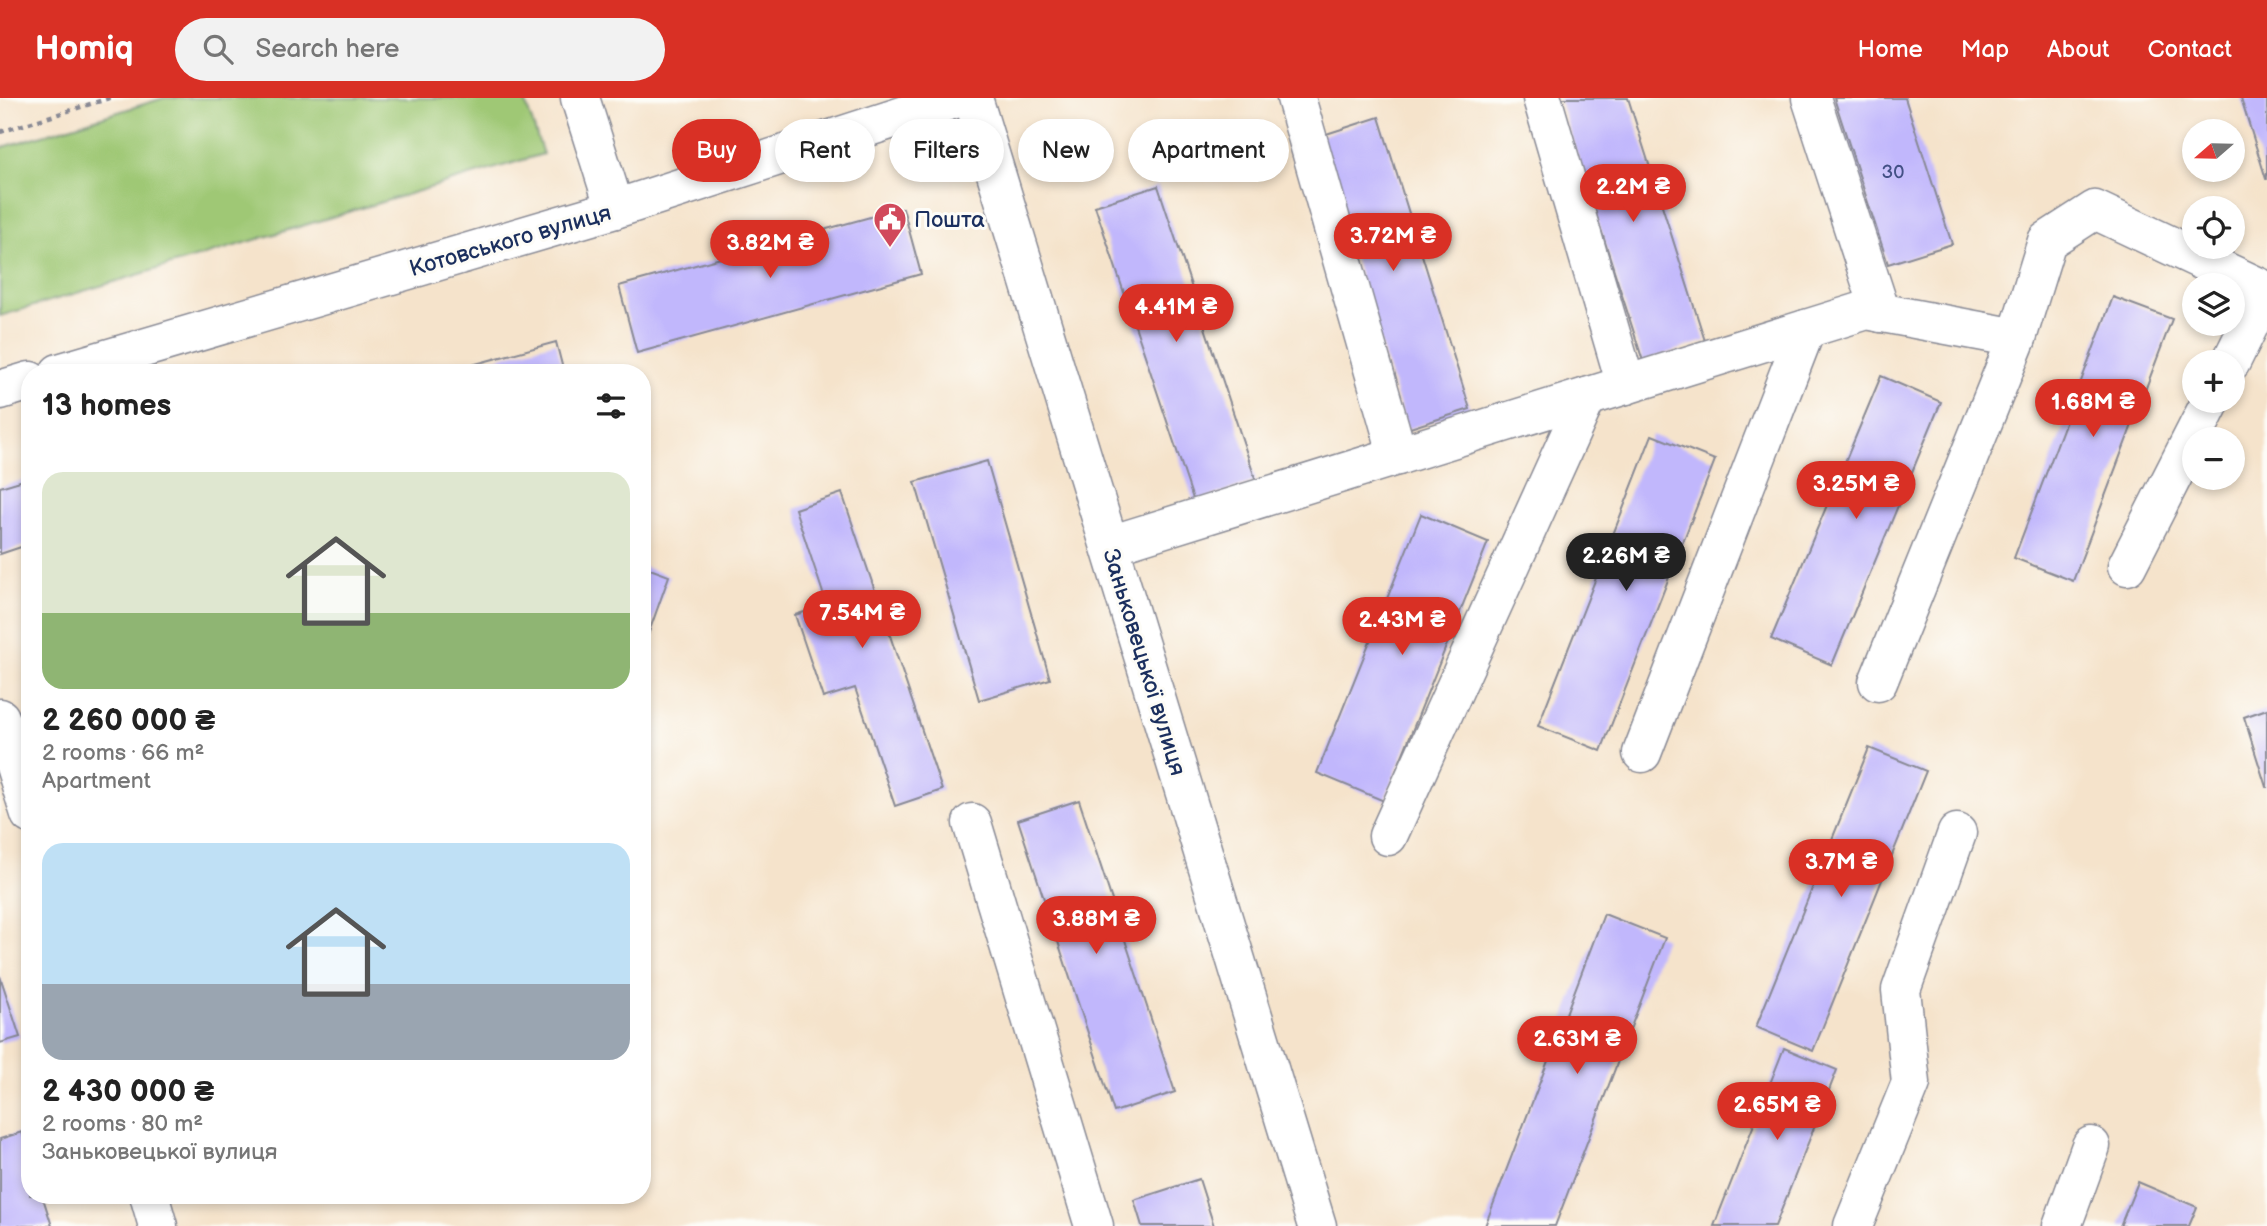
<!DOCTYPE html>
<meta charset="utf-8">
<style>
:root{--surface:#fff;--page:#f2f2f2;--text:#222;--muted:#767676;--accent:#d93025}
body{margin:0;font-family:"Balsamiq Sans",sans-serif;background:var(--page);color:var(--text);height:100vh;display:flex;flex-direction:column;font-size:26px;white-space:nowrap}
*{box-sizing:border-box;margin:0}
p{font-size:23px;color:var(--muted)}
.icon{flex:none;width:38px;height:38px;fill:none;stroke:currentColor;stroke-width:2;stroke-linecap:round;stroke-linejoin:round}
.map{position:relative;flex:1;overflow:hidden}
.details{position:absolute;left:21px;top:266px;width:630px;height:840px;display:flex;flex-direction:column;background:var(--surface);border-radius:28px;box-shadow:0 4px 10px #0003}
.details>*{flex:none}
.top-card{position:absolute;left:672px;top:21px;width:665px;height:63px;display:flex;gap:14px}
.needle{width:46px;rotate:250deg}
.controls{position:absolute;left:2182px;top:21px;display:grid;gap:14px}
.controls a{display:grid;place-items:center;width:63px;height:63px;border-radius:50%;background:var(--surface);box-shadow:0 4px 10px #0003;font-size:35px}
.price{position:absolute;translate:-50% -60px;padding:0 16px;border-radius:24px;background:var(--accent);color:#fff;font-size:23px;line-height:46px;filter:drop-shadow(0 2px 4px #0008)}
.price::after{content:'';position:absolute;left:50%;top:42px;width:21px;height:16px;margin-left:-10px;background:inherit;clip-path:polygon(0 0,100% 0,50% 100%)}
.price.active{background:#222;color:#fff}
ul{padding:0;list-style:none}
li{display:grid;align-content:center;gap:14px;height:371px;padding:0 21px}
li span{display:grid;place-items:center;height:217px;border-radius:21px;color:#555}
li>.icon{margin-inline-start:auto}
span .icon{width:126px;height:126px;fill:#fffc;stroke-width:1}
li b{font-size:30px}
h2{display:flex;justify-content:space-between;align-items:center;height:84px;padding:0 21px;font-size:30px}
.pill{padding:0 24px;border-radius:32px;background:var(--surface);box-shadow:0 4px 10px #0003;font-size:24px;line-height:63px}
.pill.active{background:var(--accent);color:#fff}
header{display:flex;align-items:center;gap:42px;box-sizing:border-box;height:98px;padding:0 35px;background:var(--accent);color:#fff}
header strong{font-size:33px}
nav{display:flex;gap:38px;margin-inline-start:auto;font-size:24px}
.search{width:490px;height:63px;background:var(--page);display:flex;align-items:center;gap:18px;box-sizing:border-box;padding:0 24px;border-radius:38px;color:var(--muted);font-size:26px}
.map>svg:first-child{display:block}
.green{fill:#9fc874;stroke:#5d7c69;stroke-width:2}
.building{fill:#c1b7fc}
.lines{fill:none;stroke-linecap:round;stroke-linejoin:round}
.minor-casing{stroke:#888994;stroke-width:41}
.path{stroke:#888994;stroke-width:4.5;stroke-dasharray:5 5;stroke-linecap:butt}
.minor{stroke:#fff;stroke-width:38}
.labels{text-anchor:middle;stroke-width:6;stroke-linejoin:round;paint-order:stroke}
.number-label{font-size:19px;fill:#445186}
.poi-label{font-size:23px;fill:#1b2f5e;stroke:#fdfcf7;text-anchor:start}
.street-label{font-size:23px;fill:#1b2f5e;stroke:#fdfcf7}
</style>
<header>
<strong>Homiq</strong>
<div class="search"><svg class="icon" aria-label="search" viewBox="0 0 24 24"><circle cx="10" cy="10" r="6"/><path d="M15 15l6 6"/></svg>Search here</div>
<nav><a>Home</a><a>Map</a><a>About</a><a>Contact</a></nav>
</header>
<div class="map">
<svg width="2267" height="1128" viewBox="0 0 2267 1128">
<rect width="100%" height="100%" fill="#fdfcf7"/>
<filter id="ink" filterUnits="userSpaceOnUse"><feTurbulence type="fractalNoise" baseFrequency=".0143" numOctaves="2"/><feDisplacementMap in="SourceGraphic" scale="14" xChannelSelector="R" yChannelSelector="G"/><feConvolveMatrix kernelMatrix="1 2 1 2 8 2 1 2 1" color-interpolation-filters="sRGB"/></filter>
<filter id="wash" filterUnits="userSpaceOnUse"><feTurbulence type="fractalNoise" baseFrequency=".00686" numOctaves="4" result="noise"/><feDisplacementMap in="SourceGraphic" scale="28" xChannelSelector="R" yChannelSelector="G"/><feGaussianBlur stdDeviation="1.57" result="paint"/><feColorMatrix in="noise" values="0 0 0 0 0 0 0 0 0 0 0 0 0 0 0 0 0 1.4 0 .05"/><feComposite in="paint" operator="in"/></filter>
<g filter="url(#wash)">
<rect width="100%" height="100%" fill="#f5e3cb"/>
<polygon class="green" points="164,0 524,0 543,56 0,218 0,50"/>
<g id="blocks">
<g class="building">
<polygon points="1559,0 1628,0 1705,243 1643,263"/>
<polygon points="1834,0 1905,0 1952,146 1888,166"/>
<polygon points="2241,0 2267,0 2267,81 2266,81"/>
<polygon points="1379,19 1470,311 1407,331 1317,39"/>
<polygon points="1158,88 1256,383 1194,404 1095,108"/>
<polygon points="903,110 921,176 637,255 619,188"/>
<polygon points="2113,199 2172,221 2073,483 2014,460"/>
<polygon points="556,244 564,275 446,275 446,274"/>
<polygon points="1881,278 1941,304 1832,567 1771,541"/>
<polygon points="1652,337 1715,362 1601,653 1538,628"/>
<polygon points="987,363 1050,581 979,602 915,384"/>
<polygon points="30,380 30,446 0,456 0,389"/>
<polygon points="842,395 942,692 895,708 855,590 823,600 795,517 827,507 795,411"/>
<polygon points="1421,416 1488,444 1384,703 1317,675"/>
<polygon points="642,468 669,478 643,551 642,551"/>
<polygon points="2267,611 2267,689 2266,689 2244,619"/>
<polygon points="1869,650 1926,673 1813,953 1756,929"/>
<polygon points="1079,702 1175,994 1114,1014 1018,722"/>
<polygon points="1604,816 1665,840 1555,1128 1485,1128"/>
<polygon points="0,878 20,939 0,945"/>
<polygon points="1784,950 1837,972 1775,1128 1714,1128"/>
<polygon points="22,1034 30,1059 30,1097 42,1097 52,1128 0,1128 0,1041"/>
<polygon points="1199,1081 1214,1128 1142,1128 1134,1102"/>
<polygon points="2138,1084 2197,1109 2189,1128 2120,1128"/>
</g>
</g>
</g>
<g filter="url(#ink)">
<use href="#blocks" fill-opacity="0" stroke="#888994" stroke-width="2"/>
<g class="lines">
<defs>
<g id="minor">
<polyline points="580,0 615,111"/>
<polyline points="973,0 1317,1128"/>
<polyline points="1296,0 1398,358"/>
<polyline points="1542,0 1626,287"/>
<polyline points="1811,0 1881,215"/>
<polyline points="2231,264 2266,193"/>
<polyline points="59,275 615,111 958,0"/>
<polyline points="0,292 30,283"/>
<polyline points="1110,447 1867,212 2017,240 2047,143 2095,112 2267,193"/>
<polyline points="2127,468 2211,303"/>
<polyline points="1878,584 2017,240"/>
<polyline points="0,620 30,716"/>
<polyline points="1642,655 1806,231"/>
<polyline points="972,725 1094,1128"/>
<polyline points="1388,738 1587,299"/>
<polyline points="149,1097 158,1128"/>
<polyline points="1853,1128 1911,985 1901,892 1957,735"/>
<polyline points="2062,1128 2091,1048"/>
</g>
</defs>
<use href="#minor" class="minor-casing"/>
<polyline class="path" points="0,34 110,0"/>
<use href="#minor" class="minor"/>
</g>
</g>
<defs>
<symbol id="civic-pin" viewBox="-11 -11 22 30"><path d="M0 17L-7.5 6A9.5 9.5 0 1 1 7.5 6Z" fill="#d1495b" stroke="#fdfcf7"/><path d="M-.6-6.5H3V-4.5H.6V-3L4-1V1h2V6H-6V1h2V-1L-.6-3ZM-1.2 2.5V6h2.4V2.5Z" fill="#fff"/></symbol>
</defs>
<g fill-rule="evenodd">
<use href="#civic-pin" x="871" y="102" width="38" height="52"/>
</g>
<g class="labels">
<g class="number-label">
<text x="1893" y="80">30</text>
</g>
<g class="poi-label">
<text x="914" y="129">Пошта</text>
</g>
<g class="street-label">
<text transform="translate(510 142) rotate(-16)" y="8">Котовського вулиця</text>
<text transform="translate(1145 564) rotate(73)" y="8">Заньковецької вулиця</text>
</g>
</g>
</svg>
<div class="controls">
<a><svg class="needle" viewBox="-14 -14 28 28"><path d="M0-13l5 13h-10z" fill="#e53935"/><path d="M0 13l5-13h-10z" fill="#767676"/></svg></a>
<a><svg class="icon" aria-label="locate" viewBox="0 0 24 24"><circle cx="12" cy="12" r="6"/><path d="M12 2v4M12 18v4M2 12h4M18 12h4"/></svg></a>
<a><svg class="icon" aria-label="layers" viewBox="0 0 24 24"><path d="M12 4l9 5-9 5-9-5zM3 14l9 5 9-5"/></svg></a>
<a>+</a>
<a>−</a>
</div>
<b class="price" style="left:1633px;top:126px">2.2M ₴</b>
<b class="price" style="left:1393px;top:175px">3.72M ₴</b>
<b class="price" style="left:770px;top:182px">3.82M ₴</b>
<b class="price" style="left:1176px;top:246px">4.41M ₴</b>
<b class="price" style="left:2093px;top:341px">1.68M ₴</b>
<b class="price" style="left:1856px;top:423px">3.25M ₴</b>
<b class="price active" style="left:1626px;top:495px">2.26M ₴</b>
<b class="price" style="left:862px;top:552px">7.54M ₴</b>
<b class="price" style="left:1402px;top:559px">2.43M ₴</b>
<b class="price" style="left:1841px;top:801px">3.7M ₴</b>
<b class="price" style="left:1096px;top:858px">3.88M ₴</b>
<b class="price" style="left:1577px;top:978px">2.63M ₴</b>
<b class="price" style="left:1777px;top:1044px">2.65M ₴</b>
<div class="top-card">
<a class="pill active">Buy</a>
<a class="pill">Rent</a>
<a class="pill">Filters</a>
<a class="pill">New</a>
<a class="pill">Apartment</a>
</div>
<section class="details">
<h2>13 homes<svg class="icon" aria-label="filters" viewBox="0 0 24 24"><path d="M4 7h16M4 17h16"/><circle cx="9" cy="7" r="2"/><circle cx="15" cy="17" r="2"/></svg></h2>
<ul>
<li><span style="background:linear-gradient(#dfe7d0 65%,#8fb573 0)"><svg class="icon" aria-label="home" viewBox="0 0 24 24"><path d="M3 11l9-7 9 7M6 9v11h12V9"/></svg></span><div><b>2 260 000 ₴</b><p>2 rooms · 66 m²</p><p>Apartment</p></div></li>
<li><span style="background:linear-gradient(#bfe0f5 65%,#9aa5b1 0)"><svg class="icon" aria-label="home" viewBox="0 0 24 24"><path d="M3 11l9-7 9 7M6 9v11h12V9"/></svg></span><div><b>2 430 000 ₴</b><p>2 rooms · 80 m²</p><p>Заньковецької вулиця</p></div></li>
</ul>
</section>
</div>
